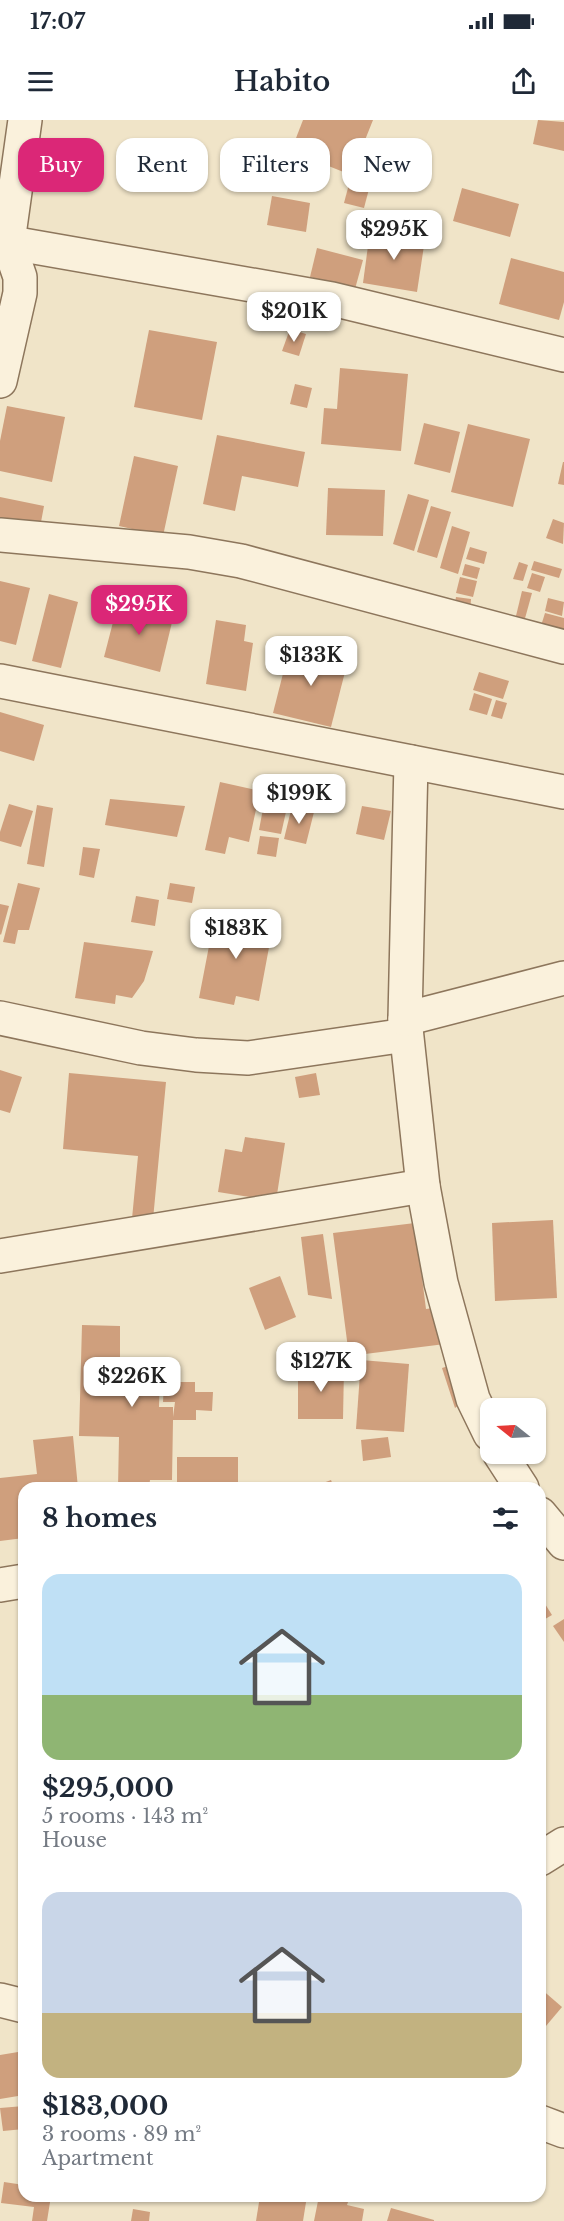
<!DOCTYPE html>
<meta charset="utf-8">
<style>
:root{--surface:#fff;--page:#f2f2f3;--text:#1f2937;--muted:#747a83;--accent:#db2777}
body{margin:0;font-family:"Libre Baskerville",serif;background:var(--page);color:var(--text);height:100vh;display:flex;flex-direction:column;font-size:22px;white-space:nowrap}
*{box-sizing:border-box;margin:0}
p{font-size:20px;color:var(--muted)}
.icon{flex:none;width:33px;height:33px;fill:none;stroke:currentColor;stroke-width:2;stroke-linecap:round;stroke-linejoin:round}
.map{position:relative;flex:1;overflow:hidden}
.panel{position:absolute;left:18px;top:1362px;width:528px;height:720px;display:flex;flex-direction:column;background:var(--surface);border-radius:18px;box-shadow:0 2px 4px #0004}
.panel>*{flex:none}
.banner{position:absolute;left:18px;top:18px;width:528px;height:54px;display:flex;gap:12px}
.needle{width:39px;rotate:288deg}
.tools{position:absolute;left:480px;top:1278px;display:grid;gap:12px}
.tools a{display:grid;place-items:center;width:66px;height:66px;border-radius:12px;background:var(--surface);box-shadow:0 2px 4px #0004;font-size:30px}
.price{position:absolute;translate:-50% -51px;padding:0 14px;border-radius:12px;background:#fff;color:#222;font-size:20px;line-height:39px;filter:drop-shadow(0 2px 3px #0008)}
.price::after{content:'';position:absolute;left:50%;top:36px;width:18px;height:14px;margin-left:-9px;background:inherit;clip-path:polygon(0 0,100% 0,50% 100%)}
.price.on{background:var(--accent);color:#fff}
ul{padding:0;list-style:none}
li{display:grid;align-content:center;gap:12px;height:318px;padding:0 24px}
li span{display:grid;place-items:center;height:186px;border-radius:18px;color:#555}
li>.icon{margin-inline-start:auto}
span .icon{width:108px;height:108px;fill:#fffc;stroke-width:1}
li b{font-size:26px}
h2{display:flex;justify-content:space-between;align-items:center;height:72px;padding:0 24px;font-size:26px}
.pill{padding:0 21px;border-radius:18px;background:var(--surface);box-shadow:0 2px 4px #0004;font-size:21px;line-height:54px}
.pill.on{background:var(--accent);color:#fff}
.status{display:flex;justify-content:space-between;align-items:center;height:42px;padding:0 30px;background:var(--surface);direction:ltr}
.status svg{height:16px;fill:currentColor}
header{display:flex;justify-content:space-between;align-items:center;height:78px;padding:0 24px;background:var(--surface);font-size:27px;font-weight:600}
.map>svg:first-child{display:block}
.building{fill:#cf9f7d}
.lines{fill:none;stroke-linecap:round;stroke-linejoin:round}
.minor-casing{stroke:#8d765c;stroke-width:36}
.minor{stroke:#faf1dc;stroke-width:33}
</style>
<div class="status"><b>17:07</b><svg viewBox="0 0 49 12"><path d="M0 12V9h3v3zM5 12V6h3v6zM10 12V3h3v9zM15 12V0h3v12zM26 1h20v11H26zM47 4h2v5h-2z"/></svg></div>
<header><svg class="icon" aria-label="menu" viewBox="0 0 24 24"><path d="M4 6h16M4 12h16M4 18h16"/></svg>Habito<svg class="icon" aria-label="share" viewBox="0 0 24 24"><path d="M12 15V3M7 8l5-5 5 5M5 13v7h14v-7"/></svg></header>
<div class="map">
<svg width="564" height="2101" viewBox="0 0 564 2101">
<rect width="100%" height="100%" fill="#f0e4c8"/>
<g class="building">
<polygon points="303,0 373,0 351,55 291,31"/>
<polygon points="538,0 564,2 564,31 533,24"/>
<polygon points="387,25 426,36 417,67 378,56"/>
<polygon points="349,64 369,69 364,88 344,83"/>
<polygon points="462,68 519,84 510,117 453,101"/>
<polygon points="272,76 310,83 306,112 267,105"/>
<polygon points="370,111 425,119 417,172 363,163"/>
<polygon points="317,128 363,140 355,169 310,157"/>
<polygon points="511,138 564,152 564,182 559,200 499,184"/>
<polygon points="290,209 306,214 299,236 282,231"/>
<polygon points="149,210 217,222 202,300 134,287"/>
<polygon points="340,248 408,254 401,331 321,324 324,288 337,289"/>
<polygon points="295,264 312,268 307,288 290,284"/>
<polygon points="7,286 65,297 52,362 0,351 0,321"/>
<polygon points="424,303 460,312 450,353 414,344"/>
<polygon points="468,304 530,319 513,387 451,372"/>
<polygon points="217,315 305,332 298,367 242,356 235,391 203,384"/>
<polygon points="134,336 178,346 163,416 119,406"/>
<polygon points="563,342 564,342 564,365 558,364"/>
<polygon points="328,368 385,370 383,416 326,415"/>
<polygon points="408,374 429,380 414,431 393,424"/>
<polygon points="0,377 44,386 39,413 0,406"/>
<polygon points="431,386 451,392 437,438 417,432"/>
<polygon points="553,399 564,403 563,424 546,418"/>
<polygon points="452,406 470,412 458,454 440,448"/>
<polygon points="470,427 487,432 484,444 466,439"/>
<polygon points="534,441 562,449 559,458 531,450"/>
<polygon points="519,442 528,445 523,461 513,459"/>
<polygon points="465,444 480,448 477,459 462,455"/>
<polygon points="532,453 545,457 540,472 527,468"/>
<polygon points="460,457 477,461 473,477 456,473"/>
<polygon points="0,461 30,468 16,525 0,521"/>
<polygon points="522,471 532,473 524,502 515,500"/>
<polygon points="49,474 78,482 61,548 32,541"/>
<polygon points="456,477 471,479 470,492 454,489"/>
<polygon points="548,478 564,482 562,496 545,491"/>
<polygon points="119,479 174,494 160,552 104,537"/>
<polygon points="545,493 564,498 564,515 540,509"/>
<polygon points="216,500 246,505 244,521 253,523 246,571 206,564"/>
<polygon points="290,526 348,540 331,607 273,593"/>
<polygon points="479,552 509,561 503,579 473,570"/>
<polygon points="474,573 492,579 487,595 469,590"/>
<polygon points="496,580 507,583 502,599 491,596"/>
<polygon points="0,592 44,605 34,641 0,631"/>
<polygon points="220,662 260,671 249,722 229,717 225,734 205,730"/>
<polygon points="265,678 288,683 281,714 259,710"/>
<polygon points="110,679 185,686 177,717 105,705"/>
<polygon points="9,684 33,691 21,727 0,721 0,712"/>
<polygon points="37,685 53,688 44,747 27,744"/>
<polygon points="292,686 314,692 306,724 284,719"/>
<polygon points="362,686 391,691 384,720 356,714"/>
<polygon points="260,716 279,718 276,737 257,734"/>
<polygon points="83,727 100,729 94,758 79,755"/>
<polygon points="18,763 40,768 29,810 18,810 15,824 3,822"/>
<polygon points="170,763 195,767 192,783 167,779"/>
<polygon points="136,776 159,780 155,806 131,802"/>
<polygon points="0,784 9,786 1,815 0,814"/>
<polygon points="215,795 273,806 259,881 236,876 234,885 199,878"/>
<polygon points="84,822 153,831 144,861 132,878 116,875 115,884 75,878"/>
<polygon points="0,950 22,957 10,993 0,990"/>
<polygon points="69,953 166,962 152,1110 131,1109 138,1036 63,1029"/>
<polygon points="316,953 320,975 299,978 295,957"/>
<polygon points="245,1017 285,1023 276,1081 218,1072 225,1029 242,1032"/>
<polygon points="553,1100 557,1178 495,1181 492,1103"/>
<polygon points="415,1103 426,1189 441,1187 445,1224 349,1236 333,1113"/>
<polygon points="323,1114 332,1179 308,1175 301,1117"/>
<polygon points="280,1156 296,1197 265,1210 249,1168"/>
<polygon points="82,1205 120,1206 120,1237 138,1237 137,1252 160,1252 159,1287 173,1287 173,1297 175,1282 163,1282 164,1262 195,1262 195,1272 213,1272 212,1291 196,1290 196,1300 173,1300 172,1360 150,1360 149,1368 118,1368 119,1317 79,1316"/>
<polygon points="361,1240 409,1244 404,1312 356,1309"/>
<polygon points="452,1245 470,1276 455,1288 442,1248"/>
<polygon points="298,1248 344,1248 343,1299 298,1299"/>
<polygon points="73,1316 78,1368 24,1368 24,1418 0,1421 0,1358 37,1354 33,1320"/>
<polygon points="388,1317 391,1337 363,1341 361,1320"/>
<rect x="177" y="1337" width="61" height="31"/>
<polygon points="331,1360 334,1368 310,1368"/>
<polygon points="540,1476 552,1495 540,1502"/>
<polygon points="564,1499 564,1522 553,1506"/>
<polygon points="540,1868 562,1887 546,1906 540,1900"/>
<polygon points="24,1931 24,1975 0,1979 0,1935"/>
<polygon points="24,1986 24,2009 3,2011 0,1988"/>
<polygon points="4,2062 24,2065 24,2076 51,2076 47,2101 32,2101 34,2087 1,2083"/>
<polygon points="260,2076 307,2076 303,2101 256,2101"/>
<polygon points="319,2076 350,2076 347,2085 364,2089 362,2101 314,2101"/>
<polygon points="391,2088 434,2100 434,2101 387,2101"/>
<polygon points="133,2089 150,2092 149,2101 131,2101"/>
</g>
<g class="lines">
<defs>
<g id="minor">
<polyline points="0,121 332,179 564,235"/>
<polyline points="0,261 20,173 20,157 8,122 25,0"/>
<polyline points="0,415 189,432 241,441 564,527"/>
<polyline points="0,561 564,672"/>
<polyline points="411,642 405,899 423,1066 441,1163 473,1279 490,1314"/>
<polyline points="0,898 141,928 196,935 248,938 406,915"/>
<polyline points="405,899 564,858"/>
<polyline points="0,1136 423,1066"/>
<polyline points="500,1334 522,1368"/>
<polyline points="540,1394 564,1423"/>
<polyline points="0,1465 24,1461"/>
<polyline points="540,1739 564,1724"/>
<polyline points="0,1880 24,1886"/>
<polyline points="540,2002 564,2011"/>
</g>
</defs>
<use href="#minor" class="minor-casing"/>
<use href="#minor" class="minor"/>
</g>
</svg>
<div class="tools">
<a><svg class="needle" viewBox="-14 -14 28 28"><path d="M0-13l5 13h-10z" fill="#e53935"/><path d="M0 13l5-13h-10z" fill="#747a83"/></svg></a>
</div>
<b class="price" style="left:394px;top:141px">$295K</b>
<b class="price" style="left:294px;top:223px">$201K</b>
<b class="price on" style="left:139px;top:516px">$295K</b>
<b class="price" style="left:311px;top:567px">$133K</b>
<b class="price" style="left:299px;top:705px">$199K</b>
<b class="price" style="left:236px;top:840px">$183K</b>
<b class="price" style="left:321px;top:1273px">$127K</b>
<b class="price" style="left:132px;top:1288px">$226K</b>
<div class="banner">
<a class="pill on">Buy</a>
<a class="pill">Rent</a>
<a class="pill">Filters</a>
<a class="pill">New</a>
</div>
<section class="panel">
<h2>8 homes<svg class="icon" aria-label="filters" viewBox="0 0 24 24"><path d="M4 7h16M4 17h16"/><circle cx="9" cy="7" r="2"/><circle cx="15" cy="17" r="2"/></svg></h2>
<ul>
<li><span style="background:linear-gradient(#bfe0f5 65%,#8fb573 0)"><svg class="icon" aria-label="home" viewBox="0 0 24 24"><path d="M3 11l9-7 9 7M6 9v11h12V9"/></svg></span><div><b>$295,000</b><p>5 rooms · 143 m²</p><p>House</p></div></li>
<li><span style="background:linear-gradient(#c9d6e8 65%,#c2b280 0)"><svg class="icon" aria-label="home" viewBox="0 0 24 24"><path d="M3 11l9-7 9 7M6 9v11h12V9"/></svg></span><div><b>$183,000</b><p>3 rooms · 89 m²</p><p>Apartment</p></div></li>
</ul>
</section>
</div>
